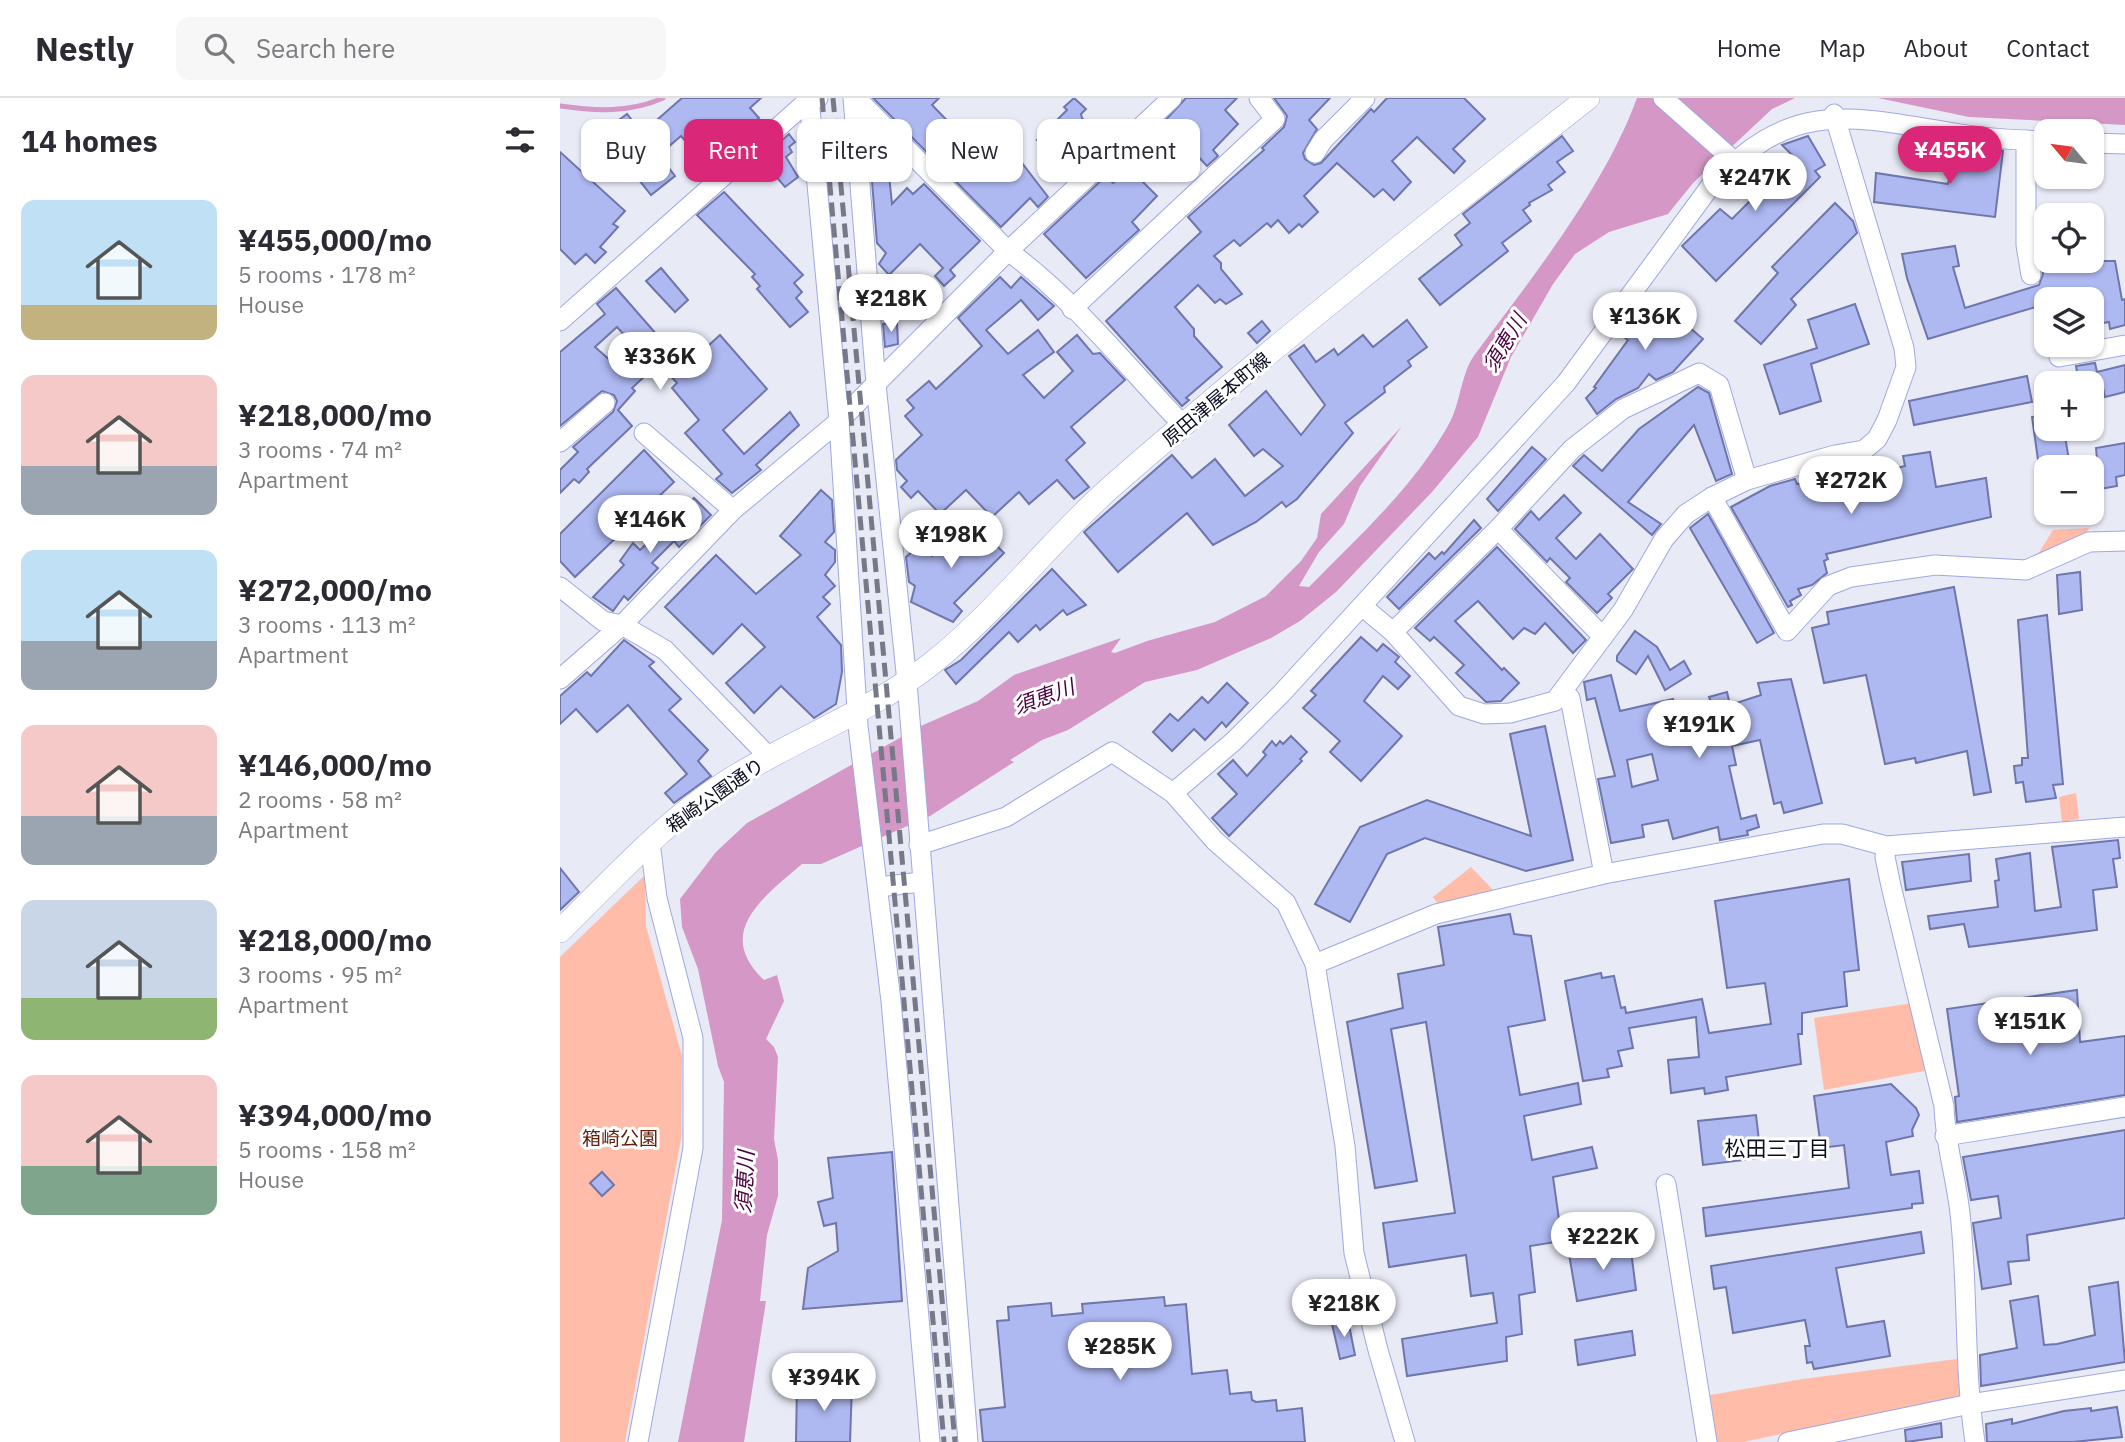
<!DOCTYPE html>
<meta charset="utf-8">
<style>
:root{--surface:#fff;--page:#f7f7f7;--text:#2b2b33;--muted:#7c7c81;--line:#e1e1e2;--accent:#db2777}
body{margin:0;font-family:"IBM Plex Sans","Noto Sans JP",sans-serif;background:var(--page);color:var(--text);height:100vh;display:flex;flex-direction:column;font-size:26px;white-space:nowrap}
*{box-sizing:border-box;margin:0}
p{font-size:23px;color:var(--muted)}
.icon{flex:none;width:38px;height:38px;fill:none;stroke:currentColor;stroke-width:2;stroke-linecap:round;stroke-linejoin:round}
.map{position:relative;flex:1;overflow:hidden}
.side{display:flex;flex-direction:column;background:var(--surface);width:560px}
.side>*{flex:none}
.guide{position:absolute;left:21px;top:21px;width:665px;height:63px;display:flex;gap:14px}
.needle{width:46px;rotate:299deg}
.fabs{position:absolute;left:1474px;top:21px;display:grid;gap:14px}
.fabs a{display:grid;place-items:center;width:70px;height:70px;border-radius:14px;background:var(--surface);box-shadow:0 2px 5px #0004;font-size:35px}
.price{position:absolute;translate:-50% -60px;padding:0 16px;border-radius:24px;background:#fff;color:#222;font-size:23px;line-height:46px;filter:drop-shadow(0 2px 4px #0008)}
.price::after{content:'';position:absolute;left:50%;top:42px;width:21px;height:16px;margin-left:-10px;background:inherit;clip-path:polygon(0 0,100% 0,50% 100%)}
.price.on{background:var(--accent);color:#fff}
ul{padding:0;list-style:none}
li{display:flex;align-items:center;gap:21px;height:175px;padding:0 21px}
li span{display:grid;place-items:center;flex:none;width:196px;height:140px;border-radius:14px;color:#555}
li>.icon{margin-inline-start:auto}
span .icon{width:84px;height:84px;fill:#fffc;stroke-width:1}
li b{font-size:30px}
h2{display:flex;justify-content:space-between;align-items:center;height:84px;padding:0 21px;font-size:30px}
.chip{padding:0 24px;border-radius:14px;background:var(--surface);box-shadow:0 2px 5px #0004;font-size:24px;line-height:63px}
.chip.on{background:var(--accent);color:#fff}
header{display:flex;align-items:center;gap:42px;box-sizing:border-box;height:98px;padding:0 35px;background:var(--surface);border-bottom:2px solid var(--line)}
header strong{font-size:33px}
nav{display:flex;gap:38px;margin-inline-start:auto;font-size:24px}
.search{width:490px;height:63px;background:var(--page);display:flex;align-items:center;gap:18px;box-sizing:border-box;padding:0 24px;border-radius:14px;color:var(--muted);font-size:26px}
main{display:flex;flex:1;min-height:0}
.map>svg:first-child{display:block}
.green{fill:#ffbca8}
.water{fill:#d597c5}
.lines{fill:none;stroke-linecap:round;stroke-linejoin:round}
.stream{stroke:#d597c5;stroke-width:5}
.building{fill:#aeb8f1;stroke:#6e76ab;stroke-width:2;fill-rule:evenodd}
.minor-casing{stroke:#9fa8e1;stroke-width:21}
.tertiary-casing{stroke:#9fa8e1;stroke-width:24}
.minor{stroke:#fff;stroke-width:19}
.tertiary{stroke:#fff;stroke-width:23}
.rail{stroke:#777989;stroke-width:5;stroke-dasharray:14 7;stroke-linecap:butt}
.labels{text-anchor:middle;stroke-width:6;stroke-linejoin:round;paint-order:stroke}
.street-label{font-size:19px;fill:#0b0d21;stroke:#fff}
.park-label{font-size:19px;fill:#62200c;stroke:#fff}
.water-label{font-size:21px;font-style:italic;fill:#4b003f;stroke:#fff}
.neighbourhood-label{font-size:21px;fill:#0b0d21;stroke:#fff}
</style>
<header>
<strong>Nestly</strong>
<div class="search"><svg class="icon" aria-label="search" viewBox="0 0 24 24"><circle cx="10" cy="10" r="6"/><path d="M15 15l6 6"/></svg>Search here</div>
<nav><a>Home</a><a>Map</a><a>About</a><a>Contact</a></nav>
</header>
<main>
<section class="side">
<h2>14 homes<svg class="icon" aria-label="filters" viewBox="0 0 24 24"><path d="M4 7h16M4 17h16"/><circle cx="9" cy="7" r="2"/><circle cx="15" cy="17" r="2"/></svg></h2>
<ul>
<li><span style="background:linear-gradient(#bfe0f5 75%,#c2b280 0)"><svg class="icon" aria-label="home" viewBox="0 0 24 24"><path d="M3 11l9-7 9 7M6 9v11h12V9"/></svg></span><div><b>¥455,000/mo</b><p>5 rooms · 178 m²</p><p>House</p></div></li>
<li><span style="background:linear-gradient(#f6c9c9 65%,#9aa5b1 0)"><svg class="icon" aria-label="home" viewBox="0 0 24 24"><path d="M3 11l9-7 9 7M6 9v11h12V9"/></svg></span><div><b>¥218,000/mo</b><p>3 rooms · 74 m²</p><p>Apartment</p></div></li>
<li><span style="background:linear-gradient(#bfe0f5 65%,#9aa5b1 0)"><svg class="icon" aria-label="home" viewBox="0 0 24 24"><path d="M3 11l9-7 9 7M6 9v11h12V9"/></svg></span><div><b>¥272,000/mo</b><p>3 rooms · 113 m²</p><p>Apartment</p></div></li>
<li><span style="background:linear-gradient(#f6c9c9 65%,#9aa5b1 0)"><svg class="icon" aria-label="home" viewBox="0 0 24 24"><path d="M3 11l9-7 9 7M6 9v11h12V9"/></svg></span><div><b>¥146,000/mo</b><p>2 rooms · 58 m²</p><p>Apartment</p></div></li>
<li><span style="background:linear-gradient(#c9d6e8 70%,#8fb573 0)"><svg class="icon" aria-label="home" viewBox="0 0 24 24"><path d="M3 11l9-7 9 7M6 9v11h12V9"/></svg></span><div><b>¥218,000/mo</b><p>3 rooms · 95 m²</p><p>Apartment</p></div></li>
<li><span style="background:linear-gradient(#f6c9c9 65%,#7fa58c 0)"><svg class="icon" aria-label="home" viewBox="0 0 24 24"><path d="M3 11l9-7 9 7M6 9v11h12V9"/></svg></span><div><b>¥394,000/mo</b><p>5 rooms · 158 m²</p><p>House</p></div></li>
</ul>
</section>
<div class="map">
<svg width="1565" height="1344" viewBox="0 0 1565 1344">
<rect width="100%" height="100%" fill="#e8eaf6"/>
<g class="green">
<polygon points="1529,430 1524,440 1475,461 1493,432"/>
<polygon points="1516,695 1519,721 1502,724 1499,699"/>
<polygon points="911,769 934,793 878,806 873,799"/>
<polygon points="85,777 86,828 122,958 121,1041 65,1344 0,1344 0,859"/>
<polygon points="1353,905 1369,972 1264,992 1254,920"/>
<polygon points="1397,1261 1400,1298 1183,1344 1157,1344 1150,1297 1243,1281"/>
</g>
<g class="water">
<path d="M1077,0H1235L1212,11L1133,85L1108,116L1049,134L1015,156L993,186L951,259L918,339L872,394L776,494L740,523L711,540L637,572L585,584L508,632L482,642L450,662L454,664L370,718L261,766H242C205,798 153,834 204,882L217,877L224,903L206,941L214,949L218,959L214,1041L218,1062V1098L207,1137L200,1203H206L184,1344H118L162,1122L164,984L158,968L138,871L122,829L120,801L156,754L187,725L363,627L418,603L454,577L561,540L551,554L555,555L587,543L655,524L706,498L741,463L757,440L761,416L842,328L800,388L784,426L759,454L739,488L749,489C798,439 856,387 890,324C901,303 901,274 916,255C973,178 1044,90 1077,0Z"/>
<polygon points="1318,0 1565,0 1565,27 1409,19"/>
</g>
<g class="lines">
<path class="stream" d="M0,8C35,13 70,15 103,0"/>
</g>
<g class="building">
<polygon points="122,0 201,0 190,10 199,20 145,66 121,38 99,57 115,78 91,97 42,35 67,16 82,35"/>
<polygon points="313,0 379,0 372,7 445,82 462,65 488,99 478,109 470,100 441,129"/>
<polygon points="514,0 526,11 521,16 522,20 544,45 527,60 507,40 491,56 477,42 507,12 504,9"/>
<polygon points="626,0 677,0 665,12 678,26 653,52 658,58 647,68 619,38 612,44 599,29"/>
<polygon points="714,0 770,0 749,22 757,31 743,55 745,61 754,67 761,65 811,11 814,14 827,0 904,0 925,21 893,51 905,63 894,75 857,39 832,63 851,84 834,102 823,91 814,99 777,65 744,98 758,114 742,129 739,126 729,135 718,122 711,129 707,125 680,148 674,142 654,158 661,165 661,171 682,196 666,206 660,201 655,205 638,187 615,209 634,231 634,238 662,269 626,300 629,302 622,308 546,223 641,134 628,119 704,52 702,50 724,29 727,18"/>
<polygon points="308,34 312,34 326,48 332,106 347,90 353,96 364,86 420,143 390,172 395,178 384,188 375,178 383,170 360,146 329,177 319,166 326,155 317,145"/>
<polygon points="229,36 235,44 229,49 232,54 226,59 238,79 225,89 201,61"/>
<polygon points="1002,38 1013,53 997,64 1005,74 988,87 992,92 969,105 970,107 963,112 971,123 942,145 948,153 880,207 859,181 902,147 895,137 910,125 903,116"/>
<polygon points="1248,38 1265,67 1255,73 1260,79 1156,183 1122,148 1160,111 1172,121 1234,59 1222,47"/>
<polygon points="1403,49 1443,53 1435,119 1314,104 1316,75 1388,86 1394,55 1402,56"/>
<polygon points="0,54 65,113 53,126 58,129 40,149 46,154 35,165 26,156 15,166 0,151"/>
<polygon points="571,72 597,98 572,124 579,132 526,180 484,136 546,78 553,85"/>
<polygon points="164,94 243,177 234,185 242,194 236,200 248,214 230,229 197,191 200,188 192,179 195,176 137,117"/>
<polygon points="1275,105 1293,123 1297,135 1231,201 1236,207 1201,246 1175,223 1218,175 1212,169"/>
<polygon points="1486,136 1486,163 1555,163 1562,202 1565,201 1565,227 1550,231 1549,224 1531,227 1531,201 1486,201 1486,206 1368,241 1347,180 1342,156 1395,148 1399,168 1393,169 1405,210 1479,187 1483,176 1478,137"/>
<polygon points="101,170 128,202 115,214 86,183"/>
<polygon points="440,179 451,190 461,179 494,208 478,222 461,202 426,232 448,256 478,232 494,254 463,277 484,300 513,273 497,254 517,237 533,256 540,255 565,282 511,329 525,345 506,362 529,389 514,401 497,382 469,406 459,394 432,419 406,392 380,416 358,393 351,400 341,389 347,383 337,372 336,362 362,337 345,318 354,310 347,302 369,283 376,291 422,248 398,220"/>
<path d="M56,190L125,269L160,237L207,291L163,332L184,356L230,314L239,327L196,367L201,372L172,395L156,381L162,376L125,335L139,322L112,290L117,285L99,265L72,290L75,293L58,312L72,328L27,371L29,374L19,385L14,381L0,395V372L18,354L13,349L53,314L57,303L54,297L42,293L0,328V254L45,216L37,206ZM57,229L77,251L60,271L35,249Z"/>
<polygon points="1090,195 1109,207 1107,210 1143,241 1113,274 1096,282 1089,276 1078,290 1056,301 1037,316 1026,300 1036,290 1034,289 1068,242 1058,235 1075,212 1078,214"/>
<polygon points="1295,206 1309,246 1251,266 1261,303 1220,316 1204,267 1257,250 1248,222"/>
<polygon points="847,222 867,249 848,263 851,268 824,289 825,294 785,325 793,335 737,401 726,409 722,404 696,424 653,447 627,415 558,474 524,434 612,357 632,380 655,361 685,398 723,368 703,351 694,358 669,327 706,293 741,337 765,307 729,258 744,247 756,264 774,251 778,257 803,237 813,249"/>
<polygon points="702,223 710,233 697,245 688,235"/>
<polygon points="337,225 338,246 325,249 323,226"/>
<polygon points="1535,265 1537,274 1565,267 1565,294 1545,299 1542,286 1531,288 1531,285 1519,285 1516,268"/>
<polygon points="1467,278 1472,304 1354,327 1349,303"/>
<polygon points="1138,289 1149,295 1172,376 1156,383 1134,327 1068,404 1101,426 1092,437 1013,368 1024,357 1042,373 1079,331"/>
<polygon points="1486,317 1486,331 1504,331 1509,363 1479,369 1472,319"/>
<polygon points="1565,345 1565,377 1556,379 1557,388 1540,391 1536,350"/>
<polygon points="972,349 986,361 938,413 927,401"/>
<polygon points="84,352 114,384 15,479 0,463 0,436"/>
<polygon points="1370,354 1376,389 1426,380 1431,419 1266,456 1268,461 1264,463 1267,475 1252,487 1238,491 1241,497 1230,503 1232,507 1228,509 1171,409 1210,388 1235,381 1237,386 1268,379 1267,374 1289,368 1292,381 1345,368 1343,358"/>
<polygon points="261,392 272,402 274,434 265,444 275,452 275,464 265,477 275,488 263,499 270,506 257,519 281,547 282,574 276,606 254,620 221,588 194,615 166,585 205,549 182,526 153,556 105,509 156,457 196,496 241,457 220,438"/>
<polygon points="1004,397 1021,415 996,440 1016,461 1040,436 1073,471 1048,496 1052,500 1037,515 1006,484 1010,480 990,460 987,464 955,431 971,413 979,422"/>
<polygon points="134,400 151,417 119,449 114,443 92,465 98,470 68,502 64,498 53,513 33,499 64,467 60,463 73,445 80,452"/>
<polygon points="1148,416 1214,535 1197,545 1130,430"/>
<polygon points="417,421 436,440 433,444 444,455 394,505 402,513 393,524 351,504 355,488 349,484 346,459 361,446 372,458 384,445 388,449"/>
<polygon points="914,422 921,430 839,511 827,499 869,455 875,461 882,454 884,456"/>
<polygon points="937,449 1026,542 1013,555 985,525 975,536 964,530 953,541 918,503 895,523 942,572 944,570 959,585 941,603 926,604 896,575 904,567 874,539 870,543 855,530"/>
<polygon points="492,471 526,507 507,517 503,512 480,532 476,527 458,544 449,534 396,586 385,572 401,562"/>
<polygon points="1520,474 1522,512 1499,516 1497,477"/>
<polygon points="1394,489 1431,694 1414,697 1407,653 1356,665 1355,660 1325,666 1306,577 1264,585 1252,530 1269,526 1267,514"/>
<polygon points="1487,517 1503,686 1493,687 1496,700 1466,704 1463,684 1456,685 1454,668 1462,667 1462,660 1468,660 1458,522"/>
<polygon points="1075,533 1097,549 1110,572 1124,563 1131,576 1105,592 1088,558 1076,576 1057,563 1057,558"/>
<polygon points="801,539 817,553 823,546 839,559 835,564 850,578 838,591 823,578 804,603 842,638 801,683 770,654 780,643 743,610 756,597 751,593"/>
<polygon points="64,542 94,564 89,568 121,601 109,612 148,652 138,663 151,678 114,705 105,695 127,676 68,607 37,634 16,611 0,626 0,598 27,574 31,578"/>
<path d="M1051,577L1060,613L1113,601L1115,613L1151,604L1149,599L1167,594L1170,607L1201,597L1198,585L1231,581L1262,705L1224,715L1221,704L1214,706L1200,642L1172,648L1176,667L1169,668L1181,721L1196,717L1199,729L1187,733L1188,737L1160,742L1158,729L1113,741L1108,722L1082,727L1084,739L1051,745L1038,681L1055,678L1035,600L1027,602L1024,584ZM1092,656L1098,682L1072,689L1067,662Z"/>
<polygon points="667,585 688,605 666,629 662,624 645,642 634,631 612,653 593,634 610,616 618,623 642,599 648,605"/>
<polygon points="985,628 1013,762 966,773 865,740 827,756 790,824 755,806 800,729 867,702 971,738 950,636"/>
<polygon points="731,638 747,654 740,661 742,663 669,738 652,720 677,696 658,676 673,662 687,678 706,657 703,654 712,643 716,648 720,643 723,646"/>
<polygon points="1558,742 1560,760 1553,761 1557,789 1533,792 1537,832 1409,849 1404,826 1370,831 1368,818 1438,809 1435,783 1439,782 1436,761 1470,755 1475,813 1501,809 1492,749"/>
<polygon points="1409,756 1411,783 1346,792 1342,764"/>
<polygon points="0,770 19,794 0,812"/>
<polygon points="1289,781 1299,872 1284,874 1287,908 1242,915 1242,936 1238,936 1241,966 1166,979 1168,992 1145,996 1144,990 1111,995 1108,962 1139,959 1136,919 1069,930 1073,950 1058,953 1062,968 1047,971 1049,979 1023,983 1005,883 1041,875 1042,880 1054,878 1061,910 1065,909 1066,915 1142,901 1149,935 1211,926 1205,885 1167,890 1155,803"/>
<polygon points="950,816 954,836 971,838 985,922 948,929 960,997 1018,985 1021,1006 964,1018 972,1062 1032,1049 1037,1070 993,1079 1002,1143 970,1148 975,1194 959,1197 962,1236 946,1239 947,1263 847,1278 842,1241 937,1225 933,1195 911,1198 906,1157 829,1169 823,1125 895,1115 866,924 831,931 857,1083 815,1090 787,924 843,910 838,876 884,867 878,829"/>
<polygon points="1517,892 1520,944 1565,938 1565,997 1397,1024 1395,999 1399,998 1387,911"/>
<polygon points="1331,986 1356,1010 1359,1017 1352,1032 1353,1038 1326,1044 1331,1077 1359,1073 1363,1105 1352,1106 1352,1110 1146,1138 1143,1110 1289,1090 1284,1047 1261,1050 1254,998"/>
<polygon points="1196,1017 1201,1060 1143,1067 1138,1023"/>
<polygon points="1565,1032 1565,1120 1467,1137 1469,1162 1448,1164 1451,1186 1422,1191 1413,1125 1441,1120 1438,1098 1411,1102 1403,1059"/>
<polygon points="332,1054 342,1203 243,1211 248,1170 278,1153 276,1125 264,1128 258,1104 273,1100 268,1060"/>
<polygon points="42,1074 54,1087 42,1098 30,1085"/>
<polygon points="1361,1134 1364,1155 1276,1170 1287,1229 1324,1223 1330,1258 1254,1271 1252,1264 1247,1265 1245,1248 1250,1248 1245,1222 1173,1235 1166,1189 1154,1191 1151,1168"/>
<polygon points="1070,1145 1076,1192 1017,1203 1009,1156"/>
<polygon points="1558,1184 1565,1264 1421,1288 1420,1257 1457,1250 1450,1203 1478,1198 1484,1247 1497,1246 1535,1237 1529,1189"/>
<polygon points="604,1199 605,1208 626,1206 632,1276 667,1272 670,1296 691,1294 692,1302 696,1304 716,1302 717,1313 742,1310 745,1344 423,1344 420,1312 445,1309 437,1223 449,1222 448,1209 491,1205 492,1218 523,1215 522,1206"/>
<polygon points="788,1222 795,1257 780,1261 772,1226"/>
<polygon points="1072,1233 1075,1257 1018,1267 1015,1242"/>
<polygon points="237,1286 292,1287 290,1344 236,1344"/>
<polygon points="1557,1309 1562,1339 1513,1344 1427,1344 1426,1326 1452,1321 1452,1326 1504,1313 1531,1310 1531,1313"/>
<polygon points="1381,1325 1382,1339 1346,1344 1345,1332"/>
</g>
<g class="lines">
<defs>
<g id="minor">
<polyline points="249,0 279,323 298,628 331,903 370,1344"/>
<polyline points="293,0 316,286 347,584 408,1344"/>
<path d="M296,0L448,153C512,199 568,270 623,327"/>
<polyline points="1103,0 1172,61"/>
<polyline points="1466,42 1466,147 1471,177"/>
<polyline points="1531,45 1565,46"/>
<polyline points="755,55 763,42 805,0"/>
<polyline points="512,211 715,21 699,0"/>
<polyline points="0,223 250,1 258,0"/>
<polyline points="1499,259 1565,247"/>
<polyline points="84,335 173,412"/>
<polyline points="0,344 45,305"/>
<polyline points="1152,399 1227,533 1268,488 1291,479 1375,467 1466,472 1529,444 1565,443"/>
<polyline points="938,431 1043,539"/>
<polyline points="0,489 43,523 62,527 105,552 209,659"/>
<polyline points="803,509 833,534 899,608 924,616 950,615 995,603 1063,512 1104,441 1126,416 1152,399 1187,382 1275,357 1304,352 1317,341 1327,322 1346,269 1344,250 1274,16"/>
<polyline points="833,534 938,431 1012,351 1063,311 1139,275 1159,287 1187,382"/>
<polyline points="0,581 62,527 173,412 279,323 448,153 612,0"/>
<polyline points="1004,595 1010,600 1044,776"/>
<path d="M613,695L674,643L721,596L1006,285L1152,86C1233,0 1290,18 1400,36C1428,41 1457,42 1486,43"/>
<polyline points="359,747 446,719 552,654 613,695 655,743 726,805 755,866 785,1048 794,1155 818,1252 845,1344"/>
<path d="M1326,748L1325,759L1331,788L1384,1008C1385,1048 1398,1085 1401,1125C1408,1198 1404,1271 1415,1344"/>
<polyline points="319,789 361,784"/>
<polyline points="755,866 876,816 1044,776 1263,736 1282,736 1326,748 1565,729"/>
<polyline points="1385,1038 1565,1009"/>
<polyline points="1106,1086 1147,1344"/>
<polyline points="78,1344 133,1050 133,940 97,800 90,744"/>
<polyline points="1228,1344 1410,1306 1565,1282"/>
</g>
<path id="tertiary" d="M0,833C52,782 102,726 163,686C231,642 308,616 371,566C437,514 489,444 552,388C706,254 867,126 1028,0"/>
</defs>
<use href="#minor" class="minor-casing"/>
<use href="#tertiary" class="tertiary-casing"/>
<use href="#minor" class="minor"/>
<use href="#tertiary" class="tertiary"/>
<g class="rail">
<polyline points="262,0 384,1344"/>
<polyline points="273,0 395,1344"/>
</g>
</g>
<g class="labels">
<g class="street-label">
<text transform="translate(656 301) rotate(-40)" y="7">原田津屋本町線</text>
<text transform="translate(155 697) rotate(-35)" y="7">箱崎公園通り</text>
</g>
<g class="park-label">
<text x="60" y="1047">箱崎公園</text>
</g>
<g class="water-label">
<text transform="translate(945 245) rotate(-59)" y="7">須恵川</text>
<text transform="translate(484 599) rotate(-20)" y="7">須恵川</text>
<text transform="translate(185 1084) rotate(-87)" y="7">須恵川</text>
</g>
<g class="neighbourhood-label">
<text x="1217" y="1058">松田三丁目</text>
</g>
</g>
</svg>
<div class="fabs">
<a><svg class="needle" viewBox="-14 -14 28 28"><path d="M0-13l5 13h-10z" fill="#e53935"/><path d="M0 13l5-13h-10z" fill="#7c7c81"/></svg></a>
<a><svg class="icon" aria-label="locate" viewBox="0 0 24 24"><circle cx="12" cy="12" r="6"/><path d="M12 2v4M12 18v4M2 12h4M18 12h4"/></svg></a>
<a><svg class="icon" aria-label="layers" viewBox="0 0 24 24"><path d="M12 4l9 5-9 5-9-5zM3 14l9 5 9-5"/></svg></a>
<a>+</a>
<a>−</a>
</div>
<b class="price on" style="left:1390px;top:88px">¥455K</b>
<b class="price" style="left:1195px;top:115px">¥247K</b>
<b class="price" style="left:331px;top:236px">¥218K</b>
<b class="price" style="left:1085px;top:254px">¥136K</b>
<b class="price" style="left:100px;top:294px">¥336K</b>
<b class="price" style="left:1291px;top:418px">¥272K</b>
<b class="price" style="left:90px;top:457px">¥146K</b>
<b class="price" style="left:391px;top:472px">¥198K</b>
<b class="price" style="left:1139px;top:662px">¥191K</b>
<b class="price" style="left:1470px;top:959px">¥151K</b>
<b class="price" style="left:1043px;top:1174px">¥222K</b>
<b class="price" style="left:784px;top:1241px">¥218K</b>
<b class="price" style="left:560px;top:1284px">¥285K</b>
<b class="price" style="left:264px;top:1315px">¥394K</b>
<div class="guide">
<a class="chip">Buy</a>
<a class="chip on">Rent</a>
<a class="chip">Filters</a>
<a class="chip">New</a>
<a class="chip">Apartment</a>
</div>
</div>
</main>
